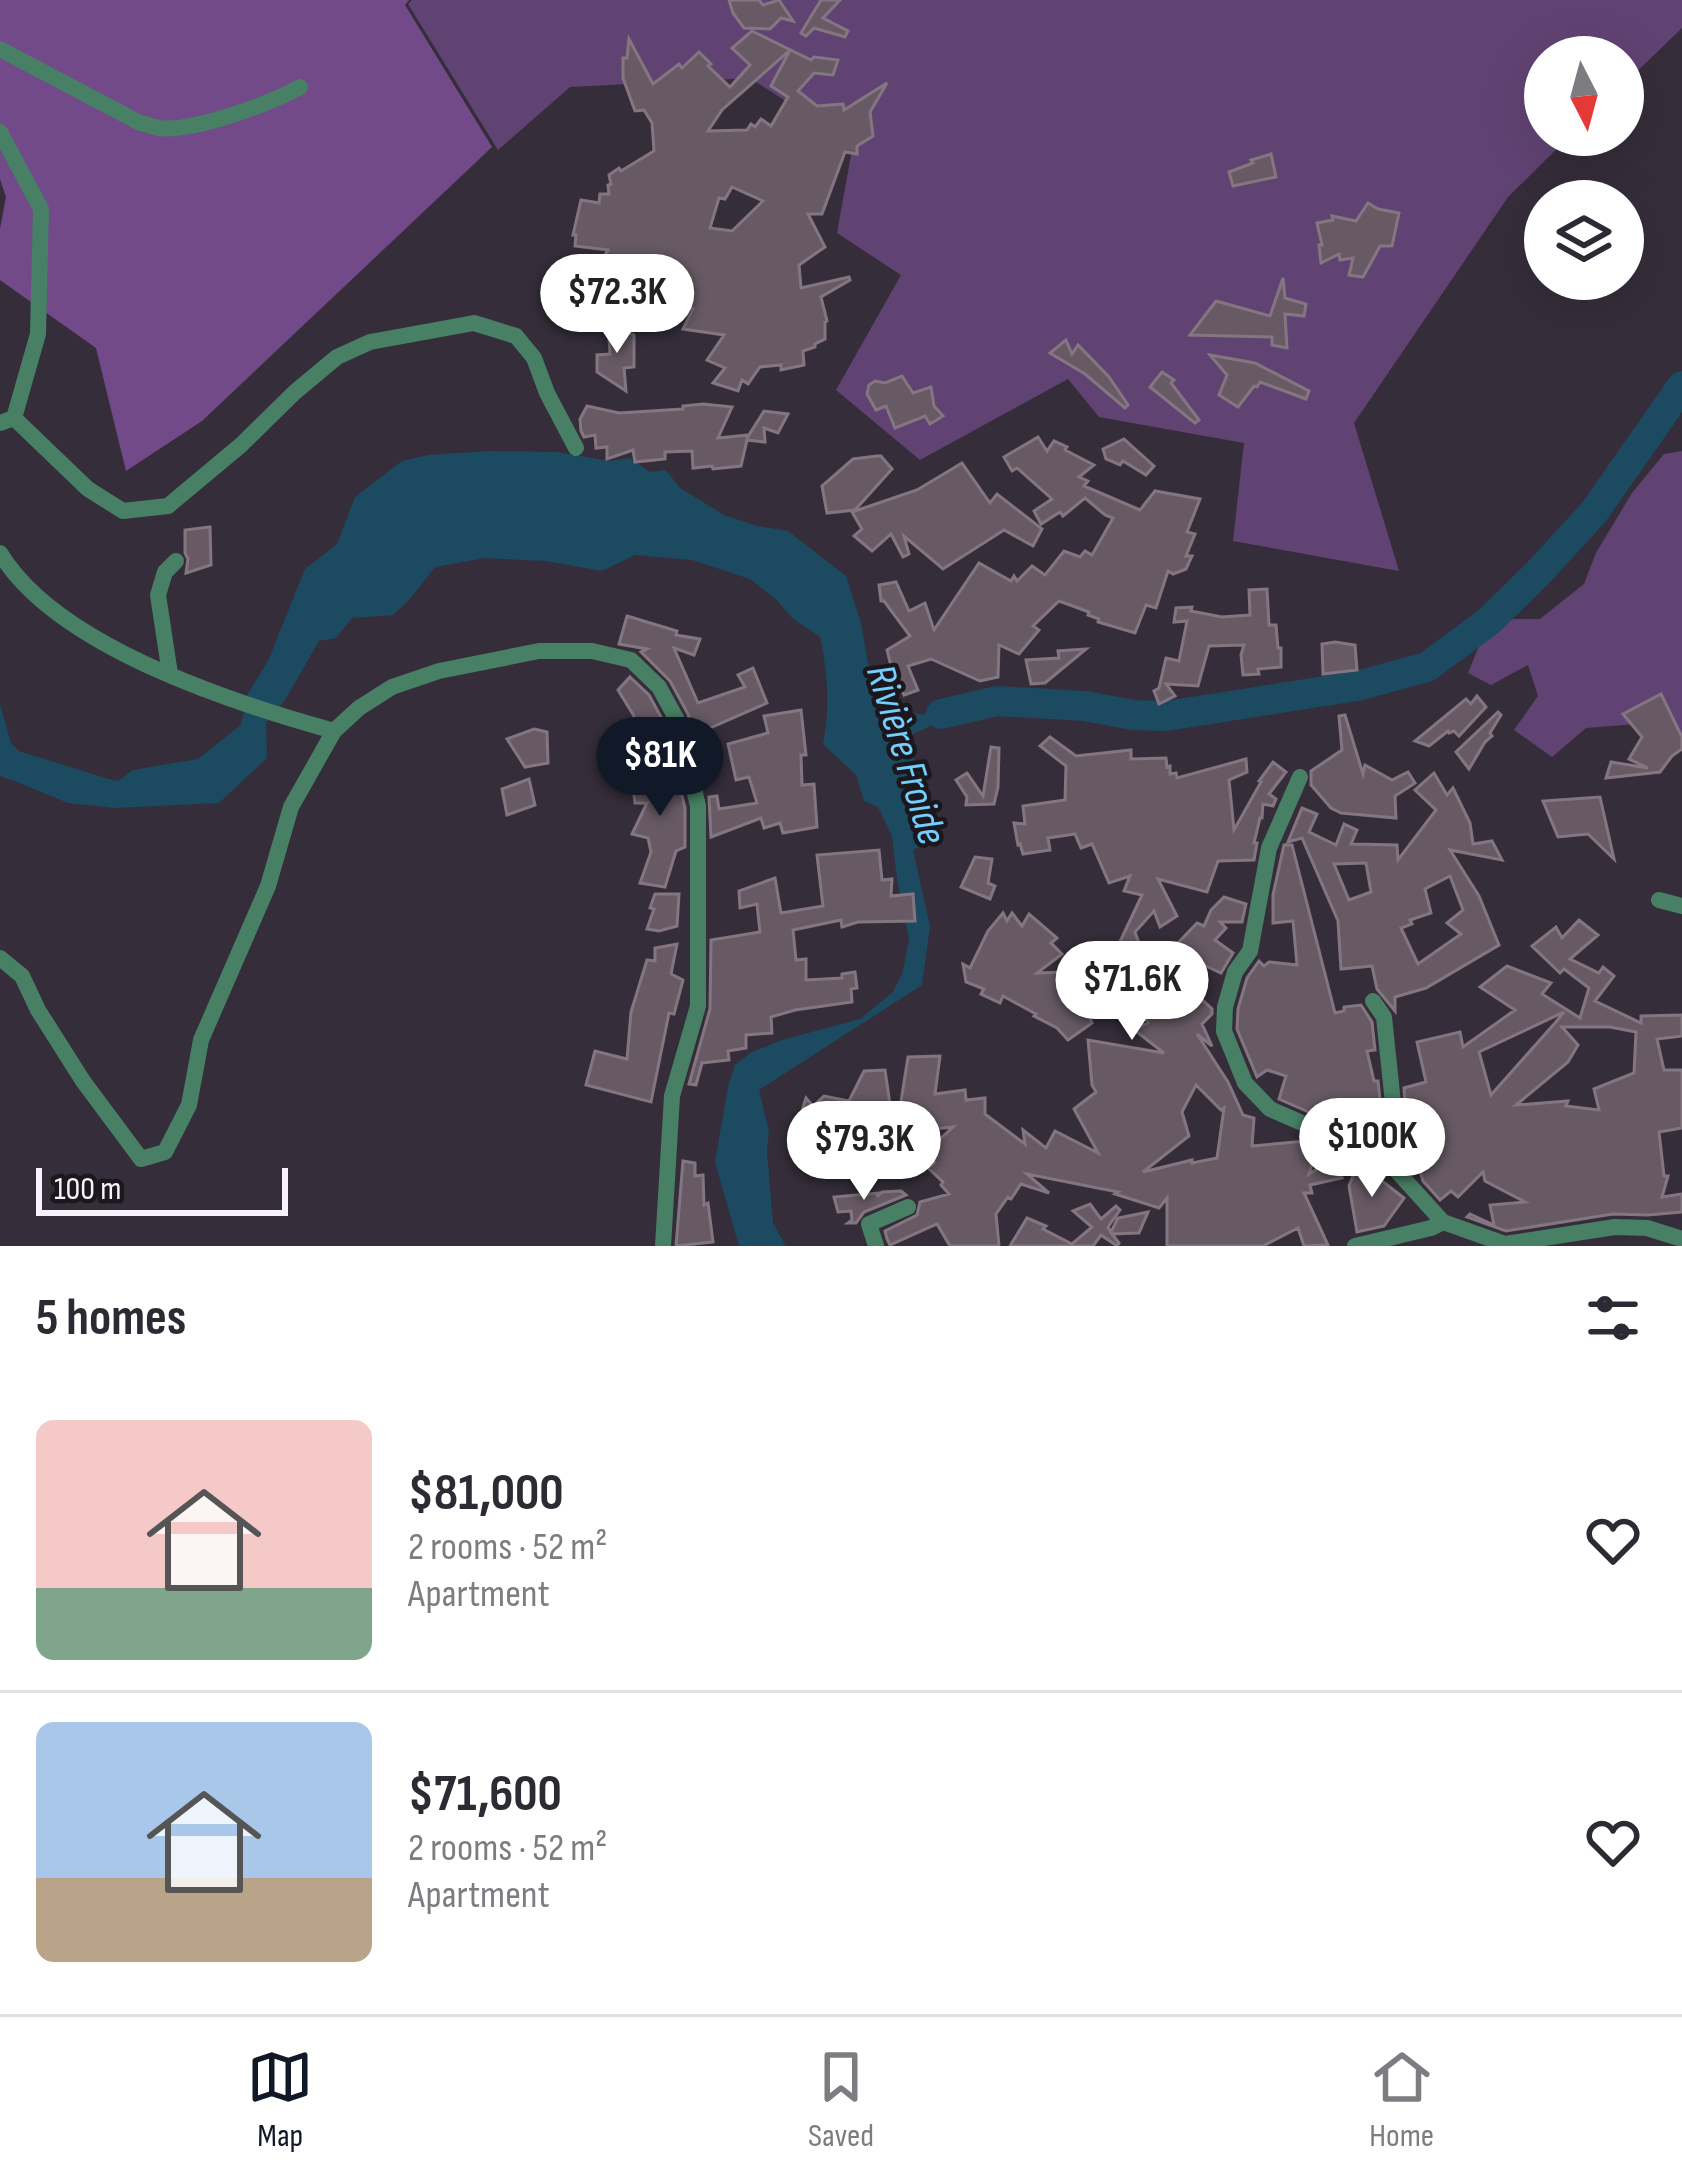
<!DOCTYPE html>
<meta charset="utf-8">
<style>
:root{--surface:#fff;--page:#f7f7f7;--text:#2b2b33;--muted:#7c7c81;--line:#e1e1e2;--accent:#111827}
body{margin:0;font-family:"Sofia Sans Condensed",sans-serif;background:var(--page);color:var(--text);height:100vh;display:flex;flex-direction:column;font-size:45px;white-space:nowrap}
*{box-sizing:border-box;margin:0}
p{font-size:39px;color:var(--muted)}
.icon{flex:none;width:66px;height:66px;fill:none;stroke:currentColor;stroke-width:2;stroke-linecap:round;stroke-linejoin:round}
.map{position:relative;height:1246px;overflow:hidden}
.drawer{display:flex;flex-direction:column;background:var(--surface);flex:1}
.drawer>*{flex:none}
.needle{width:78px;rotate:174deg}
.tools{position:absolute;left:1524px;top:36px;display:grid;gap:24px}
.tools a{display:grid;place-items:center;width:120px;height:120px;border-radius:50%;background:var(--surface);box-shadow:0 12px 48px #0002;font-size:60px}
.scale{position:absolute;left:36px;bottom:30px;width:252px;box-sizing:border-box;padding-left:12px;border:6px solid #f7f2fb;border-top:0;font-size:33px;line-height:42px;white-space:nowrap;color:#f7f2fb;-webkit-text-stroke:9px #1b181d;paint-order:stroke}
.price{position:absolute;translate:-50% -102px;padding:0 27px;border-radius:42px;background:#fff;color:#222;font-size:39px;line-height:78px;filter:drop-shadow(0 3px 6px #0008)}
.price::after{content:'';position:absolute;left:50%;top:72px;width:36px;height:27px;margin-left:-18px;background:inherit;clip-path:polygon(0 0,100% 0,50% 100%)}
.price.current{background:var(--accent);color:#fff}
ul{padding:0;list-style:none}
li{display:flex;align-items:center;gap:36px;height:300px;padding:0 36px}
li+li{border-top:3px solid var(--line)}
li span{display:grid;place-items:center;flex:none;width:336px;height:240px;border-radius:18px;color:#555}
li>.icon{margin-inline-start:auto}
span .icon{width:144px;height:144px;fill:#fffc;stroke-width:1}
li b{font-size:51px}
h2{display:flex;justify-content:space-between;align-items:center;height:144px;padding:0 36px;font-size:51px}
.tabs{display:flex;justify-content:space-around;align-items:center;height:168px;border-top:3px solid var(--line);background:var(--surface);font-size:33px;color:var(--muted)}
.tabs a{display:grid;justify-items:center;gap:6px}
.tabs .current{color:var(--accent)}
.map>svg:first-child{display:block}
.green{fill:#614373}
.forest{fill:#724a8a}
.water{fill:#1b4a61}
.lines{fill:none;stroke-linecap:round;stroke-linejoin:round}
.river{stroke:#1b4a61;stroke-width:30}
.building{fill:#675a65;stroke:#847681;stroke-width:3;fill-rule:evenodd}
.minor{stroke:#478065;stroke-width:16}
.labels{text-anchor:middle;stroke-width:9;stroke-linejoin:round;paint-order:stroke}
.water-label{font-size:42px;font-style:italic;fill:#74cdfd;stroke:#1b181d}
</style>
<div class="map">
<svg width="1682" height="1246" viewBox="0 0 1682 1246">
<rect width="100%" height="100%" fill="#352e3a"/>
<g class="green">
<polygon points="412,0 1682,0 1682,28 1623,85 1623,57 1545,57 1545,135 1571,135 1508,197 1354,423 1399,571 1233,541 1244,443 1099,417 1068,379 920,460 836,390 901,275 837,233 853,144 750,78 570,87 498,150 408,4"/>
<polygon points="1682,451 1682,742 1636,724 1586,728 1552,757 1514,730 1538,696 1528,665 1491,685 1468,673 1483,636 1507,619 1540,619 1584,584 1596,553 1632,493 1664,454"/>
</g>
<polygon class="forest" points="0,0 409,0 405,5 492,147 202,421 126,471 96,348 0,280 0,229 6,197 0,179"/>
<path class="water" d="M490,451L556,452L610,461L629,458L650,472L666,470L680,488L724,515L757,526L788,531L846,576L861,623L869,669L886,706L922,715L944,704H978L911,735L910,749L927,789L926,843L913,850L930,926L922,985L759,1090L769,1132L767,1151L773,1223L786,1246H739L715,1162L728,1087L735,1065L750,1053L782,1040L860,1019L893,992L903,971L909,939L897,879L892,836L878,807L864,801L856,775L823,744C830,708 828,673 820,637L792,618L777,600L750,579L692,560L635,555L602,571L546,561L485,558L435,567L409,600L393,615L352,618L336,638L319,641L285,700L266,723L267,758L219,803L115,808L68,803L0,775V704L13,751L42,784C70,772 88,774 118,781L133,770L198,759L241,725L247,695L268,661L305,569L337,544L355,497L402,461L428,455Z"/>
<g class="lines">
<g class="river">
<polyline points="941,714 997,701 1085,706 1133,715 1166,716 1357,686 1427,667 1489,621 1538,573 1594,512 1682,386"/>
<polyline points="0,753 10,764 94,790"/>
</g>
</g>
<g class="building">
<polygon points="729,0 759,0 763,5 779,0 793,21 781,18 770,29 744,28 733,13"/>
<polygon points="821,0 840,0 823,18 848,31 845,37 814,28 806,36 801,33"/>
<path d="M752,31L811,60L814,57L838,60L833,75L814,73L798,91L817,106L843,104L844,110L887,83L870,112L873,136L857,146V154L845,152L822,214H808L825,247L799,265L801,288L849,277L850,280L821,297L827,321L825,322V339L815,344V347L803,351L804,365L781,370V365L760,367L748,384L742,380L738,391L713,383L725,368L707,360L724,335L683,329L693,309L664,305L658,313L656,311L626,321L594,316L601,319L568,328L569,311L586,309L581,288L614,268L600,263L608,250L575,246L576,235H573L581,200L599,203L600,194H609L608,185L611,184L609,175L619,168L621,171L654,151L652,123L644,110L635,111L623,78V58H627L629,39L653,84L679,64L682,68L699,52L711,64L708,66L730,87L750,65L732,48ZM790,50L771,86L788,97L771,126L761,119L755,127L751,124L747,130L708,131L722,110ZM732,187L763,201L732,231L710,228L719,198L725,199Z"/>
<polygon points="1271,154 1276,177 1233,186 1229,172 1253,163 1251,160"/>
<polygon points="1368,203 1378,209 1399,213 1392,246 1380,246 1363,277 1349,275 1353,258 1340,260 1339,254 1321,263 1319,245 1322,245 1317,223 1333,220 1332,216 1356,221"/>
<polygon points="1283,278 1285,298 1306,304 1304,316 1285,314 1287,348 1272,345 1272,337 1190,335 1216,301 1270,316"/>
<polygon points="608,323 634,335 634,367 624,368 626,391 597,372 597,355 610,354"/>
<polygon points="1066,340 1072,354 1078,345 1109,377 1128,405 1125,408 1085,374 1050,353"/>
<polygon points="1210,355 1255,363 1309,391 1306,399 1260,382 1257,387 1254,386 1238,407 1219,395 1227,375"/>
<polygon points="1162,372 1174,380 1171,383 1199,420 1195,423 1150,387"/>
<polygon points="902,376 913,393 931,387 934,406 943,416 930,424 925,416 895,428 886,406 876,410 867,394 869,385 875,381 885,383"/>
<polygon points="703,404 732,407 718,438 748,435 747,438 764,411 788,414 778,433 764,428 765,442 747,440 741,466 713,469 712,466 693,468 692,451 665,452 665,459 635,462 633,450 607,459 607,447 596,448 595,435 584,437 581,431 580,419 587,406 619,413 683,409 683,406"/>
<polygon points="1038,437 1047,451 1054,441 1067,447 1065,450 1094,465 1079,477 1088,481 1084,486 1140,510 1155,491 1200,499 1187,532 1195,534 1186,556 1192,556 1186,569 1173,574 1168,571 1156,608 1146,605 1135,633 1098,622 1099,619 1088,615 1089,612 1059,601 1033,626 1039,630 1019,654 999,645 998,677 980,681 931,659 908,666 918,690 904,695 898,680 888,682 884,666 891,666 887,650 910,636 884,601 881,601 879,585 896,582 909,611 925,603 934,630 979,563 1011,581 1014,576 1017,581 1032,566 1045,575 1064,551 1080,557 1085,551 1092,555 1113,518 1105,515 1085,498 1063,516 1060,512 1041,524 1034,511 1052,499 1017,468 1012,471 1004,457"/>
<polygon points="1124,439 1154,466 1146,475 1123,461 1120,465 1106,459 1103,449"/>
<polygon points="877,456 881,456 892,469 855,510 827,513 822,486 853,459"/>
<polygon points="962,463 990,503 997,494 1042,529 1033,546 1004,530 943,569 904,536 909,554 903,557 891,534 872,551 854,536 862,529 852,512 917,490"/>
<polygon points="210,527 211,565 186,573 188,559 185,553 185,530"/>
<polygon points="1267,589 1269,625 1276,625 1278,648 1281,648 1281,667 1258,669 1259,674 1243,675 1241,655 1244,645 1209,646 1198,686 1166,684 1175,696 1159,704 1154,691 1159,688 1166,658 1179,661 1187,621 1174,622 1176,608 1192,607 1191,611 1222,617 1250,615 1249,590"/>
<polygon points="627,616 677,631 676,635 700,639 694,655 674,648 698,703 745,687 738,675 753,668 767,703 694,735 688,714 670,681 641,652 647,649 619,644"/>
<polygon points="1335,642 1355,645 1357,670 1323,674 1322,644"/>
<polygon points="1086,649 1045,683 1031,684 1026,660 1059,658 1058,651"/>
<polygon points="630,677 649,695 662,719 634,721 634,716 618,690"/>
<polygon points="1661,694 1682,737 1682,749 1672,756 1660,772 1606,778 1611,762 1648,768 1629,759 1642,737 1623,714"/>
<polygon points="1477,696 1486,707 1459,736 1454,731 1449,733 1448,731 1429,746 1415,741 1466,699 1471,704"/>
<polygon points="801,710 806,755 801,755 802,785 814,784 817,827 783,833 780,823 764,828 761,818 711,837 709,797 717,796 719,809 757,803 749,777 736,780 728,744 768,733 764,716"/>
<polygon points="1498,712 1501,715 1490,733 1492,736 1485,742 1469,769 1456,752"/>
<polygon points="1345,715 1363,774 1365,765 1392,780 1408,772 1415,783 1395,796 1396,818 1341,813 1331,808 1311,785 1311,771 1342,750 1339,716"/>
<polygon points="534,729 547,732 548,763 525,767 507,739"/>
<path d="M1050,737L1076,756L1131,750V759L1166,758L1167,767L1170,766V774L1176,773L1177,778L1246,759L1247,772L1229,780L1234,830L1261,782L1259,781L1273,762L1286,772L1269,794L1276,799L1273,806L1263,804L1262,818H1260L1254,843H1257L1254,860L1218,861L1207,892L1158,879L1177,916L1160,927L1154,911L1135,932L1147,965L1151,962L1177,1011L1189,987L1212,1009V1014L1202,1024L1212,1046L1197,1034L1228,1082L1243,1115L1254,1118L1252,1146L1306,1141L1318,1146L1309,1174L1333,1159L1342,1178L1310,1185L1312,1193H1304L1328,1245L1304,1246L1298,1228L1263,1246H1167V1198L1159,1208L1115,1194L1118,1192L1027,1174L1049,1193L1021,1184L1011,1199L1008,1197L996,1214L999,1246H950L937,1224L890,1245L887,1239L885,1231L917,1215L920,1202L949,1194L941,1185L943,1182L928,1168L935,1163L926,1152L953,1127L896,1133L908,1057L940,1056L935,1094L965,1090L966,1100L985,1098V1114L1025,1144L1023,1130L1046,1148L1055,1131L1098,1153L1074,1109L1096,1092L1092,1085L1088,1040L1164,1053L1133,1029L1148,1023L1118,962L1109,965L1142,895L1124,891L1130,876L1109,883L1092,844L1081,848L1075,834L1048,838L1050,850L1023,854L1020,844L1018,845L1014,823L1025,824L1023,806L1065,800L1066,766L1040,746ZM1196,1085L1221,1110L1224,1108L1217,1158L1192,1163V1160L1143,1172L1189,1136L1182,1112Z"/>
<polygon points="991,747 999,748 998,787 994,804 966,805 967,797 956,780 967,773 983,796"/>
<polygon points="673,759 685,808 685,847 676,851 665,887 640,883 651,852 648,838 632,834 647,803 635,803 633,788 634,777 636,777 636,768 674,764"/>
<path d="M1434,773L1447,795L1453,788L1470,823L1473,844L1492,841L1502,860L1450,850L1479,896L1499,945L1426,988L1395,997V1011L1377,989L1372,966L1341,969L1338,921L1302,838L1288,842L1302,808L1317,814L1309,832L1336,845L1344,824L1357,830L1351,844L1397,845L1398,860L1436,810L1415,790ZM1366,863L1371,892L1349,900L1334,864ZM1450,876L1463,910L1447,923L1461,934L1418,964L1401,928L1412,924L1410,920L1431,913L1425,889Z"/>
<polygon points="529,779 535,805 507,815 502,789"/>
<polygon points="1600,797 1614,859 1588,834 1558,837 1543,801"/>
<polygon points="1284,845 1292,845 1335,1013 1344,1011 1344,1007 1361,1005 1372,1022 1375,1050 1367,1051 1374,1081 1378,1081 1382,1118 1365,1136 1344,1101 1338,1125 1279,1099 1286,1076 1267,1070 1257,1077 1237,1029 1238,1009 1247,978 1259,961 1264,966 1269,962 1297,965 1293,921 1273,923 1273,895"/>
<polygon points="879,850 882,880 892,879 891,896 913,894 915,921 858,922 842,927 841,920 793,930 796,960 806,959 806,980 842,978 842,974 855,972 857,988 851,989 852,1002 795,1010 771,1017 772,1033 746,1035 746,1048 728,1051 729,1060 702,1063 696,1085 689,1084 710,1009 711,940 760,932 757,904 740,908 739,891 775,878 781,913 823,906 817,855"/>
<polygon points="975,857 992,859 988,883 995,886 990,899 961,887"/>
<polygon points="655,894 679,894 677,926 659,931 647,929 654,909 650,908"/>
<polygon points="1224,897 1246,904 1242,922 1220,922 1226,928 1215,940 1233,953 1221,973 1195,961 1193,963 1175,946 1197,923 1204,926 1211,910"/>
<polygon points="1003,913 1007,921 1012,913 1022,926 1029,914 1057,938 1051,943 1062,954 1037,973 1092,971 1098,985 1075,984 1092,1023 1068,1040 1057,1028 1034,1016 1036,1014 1003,996 1000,1003 981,994 984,989 966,982 963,964 970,968 988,931"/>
<path d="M1579,920L1598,935L1570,959L1599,973L1603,967L1614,976L1595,1001L1641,1023V1016L1682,1015V1036L1657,1039L1664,1070H1682V1128L1659,1132L1664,1176H1668L1662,1197L1682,1194V1212L1648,1215L1613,1214L1506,1231L1467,1217L1470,1214L1494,1225L1490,1205L1525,1202L1485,1181L1483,1172L1458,1197L1451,1191L1440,1200L1423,1181L1410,1140L1407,1141L1404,1088L1426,1082L1417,1042L1460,1032L1463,1047L1515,1010L1480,987L1507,966L1551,983L1542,994L1580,1018L1589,988L1564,969L1560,973L1532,946L1556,927L1562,938ZM1564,1012L1555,1023L1491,1095L1479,1052ZM1562,1027H1610L1636,1032L1634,1073L1594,1089L1599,1110L1566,1106L1568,1101L1516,1105L1568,1062L1578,1045Z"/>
<polygon points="677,944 671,974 683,980 674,1014 669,1013 651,1102 586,1085 595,1051 627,1059 631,1012 647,960 655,961 655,948"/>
<polygon points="885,1070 897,1153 886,1177 805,1157 813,1128 798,1123 806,1098 813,1106 824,1096 849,1101 864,1071"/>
<polygon points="683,1161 695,1163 695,1176 703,1175 704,1205 708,1203 713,1242 676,1246"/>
<polygon points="1357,1166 1363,1166 1404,1198 1384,1226 1357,1232 1349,1186"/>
<polygon points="901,1191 906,1195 864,1212 856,1223 848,1223 852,1220 851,1211 838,1212 834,1197 879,1193 877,1197 882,1192"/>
<polygon points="1090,1204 1101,1219 1116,1206 1120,1210 1108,1227 1111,1232 1118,1218 1148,1212 1139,1233 1112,1234 1119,1243 1117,1246 1101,1235 1093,1246 1010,1246 1027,1218 1046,1226 1043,1229 1072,1244 1092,1227 1073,1211"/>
</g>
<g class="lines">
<g class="minor">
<path d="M0,49L140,123C147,124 153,127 159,128C194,132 269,104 300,87"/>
<polyline points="0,132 41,209 38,334 14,418 0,423"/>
<polyline points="14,418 88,489 123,511 168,506 241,445 295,392 337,357 370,342 474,323 516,336 534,358 547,393 576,448"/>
<path d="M0,553C57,647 233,703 334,731"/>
<polyline points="170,674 158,595 165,572 176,561"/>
<polyline points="1300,777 1269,848 1250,951 1235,972 1225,1007 1224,1031 1245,1083 1270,1109 1380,1157 1395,1169 1443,1222 1505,1244 1615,1227 1647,1228 1682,1239"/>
<polyline points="1659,900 1682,906"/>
<polyline points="0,958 22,976 38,1010 83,1081 141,1159 165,1152 189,1105 201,1040 268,886 291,807 334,731 359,708 392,687 439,671 539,651 592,651 631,660 659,687 677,720 698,806 698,1006 672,1096 663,1246"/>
<polyline points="1373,1001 1384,1017 1396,1132 1380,1157"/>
<polyline points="876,1246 869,1224 908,1207"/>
<polyline points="1355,1246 1431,1228 1443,1222"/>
</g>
</g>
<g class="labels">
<g class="water-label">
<text transform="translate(908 754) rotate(73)" y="15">Rivière Froide</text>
</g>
</g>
</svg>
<div class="tools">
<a><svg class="needle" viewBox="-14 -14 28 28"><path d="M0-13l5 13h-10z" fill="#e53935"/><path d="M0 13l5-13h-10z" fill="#7c7c81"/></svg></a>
<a><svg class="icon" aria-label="layers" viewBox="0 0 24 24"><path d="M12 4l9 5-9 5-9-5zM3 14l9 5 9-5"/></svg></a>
</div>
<div class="scale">100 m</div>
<b class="price" style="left:617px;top:356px">$72.3K</b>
<b class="price current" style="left:660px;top:819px">$81K</b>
<b class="price" style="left:1132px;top:1043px">$71.6K</b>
<b class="price" style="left:1372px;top:1200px">$100K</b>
<b class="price" style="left:864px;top:1203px">$79.3K</b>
</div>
<section class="drawer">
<h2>5 homes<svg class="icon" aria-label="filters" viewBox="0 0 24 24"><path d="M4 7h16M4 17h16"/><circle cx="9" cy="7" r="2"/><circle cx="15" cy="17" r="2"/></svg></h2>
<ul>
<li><span style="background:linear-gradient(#f6c9c9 70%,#7fa58c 0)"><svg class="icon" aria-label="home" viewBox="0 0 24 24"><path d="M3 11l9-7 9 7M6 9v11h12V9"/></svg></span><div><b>$81,000</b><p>2 rooms · 52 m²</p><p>Apartment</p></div><svg class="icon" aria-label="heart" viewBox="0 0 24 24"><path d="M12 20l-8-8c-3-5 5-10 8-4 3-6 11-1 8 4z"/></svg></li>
<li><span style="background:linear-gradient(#a9c7e8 65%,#b9a48a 0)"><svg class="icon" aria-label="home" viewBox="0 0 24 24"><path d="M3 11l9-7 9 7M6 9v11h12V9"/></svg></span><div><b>$71,600</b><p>2 rooms · 52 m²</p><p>Apartment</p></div><svg class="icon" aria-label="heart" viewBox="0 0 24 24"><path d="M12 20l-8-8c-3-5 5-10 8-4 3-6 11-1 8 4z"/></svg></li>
</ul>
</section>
<nav class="tabs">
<a class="current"><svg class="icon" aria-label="map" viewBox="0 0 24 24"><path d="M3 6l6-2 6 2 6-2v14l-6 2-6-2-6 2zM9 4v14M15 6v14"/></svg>Map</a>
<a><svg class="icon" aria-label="saved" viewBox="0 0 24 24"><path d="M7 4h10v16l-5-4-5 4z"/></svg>Saved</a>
<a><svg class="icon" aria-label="home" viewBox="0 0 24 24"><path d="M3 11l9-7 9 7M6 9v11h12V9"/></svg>Home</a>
</nav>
